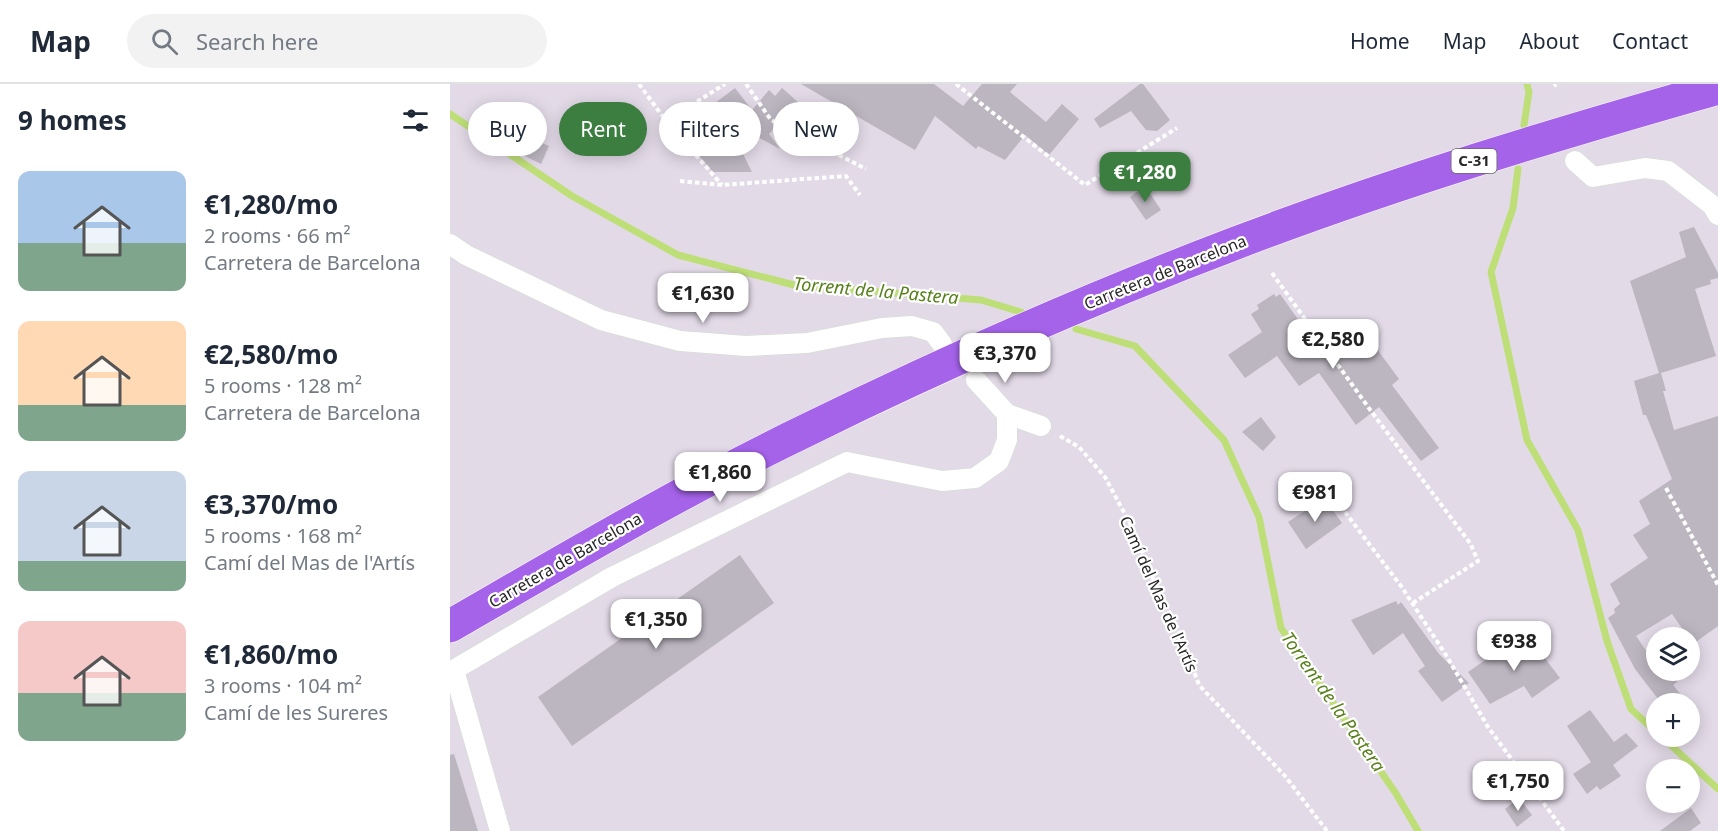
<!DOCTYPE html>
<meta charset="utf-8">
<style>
:root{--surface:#fff;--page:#f2f2f3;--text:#1f2937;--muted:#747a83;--line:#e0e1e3;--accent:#3c7d40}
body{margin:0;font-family:"Noto Sans",sans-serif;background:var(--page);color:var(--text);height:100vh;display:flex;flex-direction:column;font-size:22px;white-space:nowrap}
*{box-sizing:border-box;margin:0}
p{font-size:20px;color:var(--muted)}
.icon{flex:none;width:33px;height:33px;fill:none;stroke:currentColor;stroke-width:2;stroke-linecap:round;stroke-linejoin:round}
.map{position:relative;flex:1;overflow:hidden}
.panel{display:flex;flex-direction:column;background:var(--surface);width:450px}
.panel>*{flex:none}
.guide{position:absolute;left:18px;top:18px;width:570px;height:54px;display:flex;gap:12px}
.tools{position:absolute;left:1196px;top:543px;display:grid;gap:12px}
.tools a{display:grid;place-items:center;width:54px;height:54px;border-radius:50%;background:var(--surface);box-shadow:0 3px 15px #0003;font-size:30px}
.price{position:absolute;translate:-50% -51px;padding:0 14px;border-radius:12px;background:#fff;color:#222;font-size:20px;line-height:39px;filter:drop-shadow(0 2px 3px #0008)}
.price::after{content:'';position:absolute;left:50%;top:36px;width:18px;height:14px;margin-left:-9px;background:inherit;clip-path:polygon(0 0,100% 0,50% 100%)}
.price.selected{background:var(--accent);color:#fff}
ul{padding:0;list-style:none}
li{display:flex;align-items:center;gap:18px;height:150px;padding:0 18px}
li span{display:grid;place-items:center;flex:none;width:168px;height:120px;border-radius:12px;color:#555}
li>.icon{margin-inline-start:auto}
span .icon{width:72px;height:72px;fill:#fffc;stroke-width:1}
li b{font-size:26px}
h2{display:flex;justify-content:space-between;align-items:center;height:72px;padding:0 18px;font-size:26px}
.tag{padding:0 21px;border-radius:27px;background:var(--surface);box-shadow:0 3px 15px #0003;font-size:21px;line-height:54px}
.tag.selected{background:var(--accent);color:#fff}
header{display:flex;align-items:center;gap:36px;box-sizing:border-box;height:84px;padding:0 30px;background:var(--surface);border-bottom:2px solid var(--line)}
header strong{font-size:28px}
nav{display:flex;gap:33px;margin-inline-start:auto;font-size:21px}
.search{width:420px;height:54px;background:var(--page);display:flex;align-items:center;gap:15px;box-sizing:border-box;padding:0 21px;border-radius:33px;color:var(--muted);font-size:22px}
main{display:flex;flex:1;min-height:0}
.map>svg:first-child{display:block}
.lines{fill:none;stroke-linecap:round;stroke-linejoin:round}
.stream{stroke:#bedf78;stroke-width:7}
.building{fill:#bcb6c0}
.street-casing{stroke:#d1ded0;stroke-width:21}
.highway-casing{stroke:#fff;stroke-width:34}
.path{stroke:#fff;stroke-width:4;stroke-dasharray:4.5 3;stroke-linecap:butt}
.street{stroke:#fff;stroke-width:20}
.highway{stroke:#a563ea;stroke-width:33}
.labels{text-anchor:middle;stroke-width:4.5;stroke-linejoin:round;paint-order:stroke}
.shield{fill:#fff;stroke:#686868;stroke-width:1.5}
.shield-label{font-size:15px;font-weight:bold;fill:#272727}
.street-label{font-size:16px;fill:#272727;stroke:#fff}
.water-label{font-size:18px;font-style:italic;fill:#57801b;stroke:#fff}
</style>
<header>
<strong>Map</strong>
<div class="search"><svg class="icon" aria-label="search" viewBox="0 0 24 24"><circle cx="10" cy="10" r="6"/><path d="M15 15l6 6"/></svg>Search here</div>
<nav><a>Home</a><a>Map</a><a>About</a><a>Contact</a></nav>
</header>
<main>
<section class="panel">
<h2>9 homes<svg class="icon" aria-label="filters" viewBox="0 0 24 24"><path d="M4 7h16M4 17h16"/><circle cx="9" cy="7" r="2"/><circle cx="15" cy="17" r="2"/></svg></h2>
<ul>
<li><span style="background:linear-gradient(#a9c7e8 60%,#7fa58c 0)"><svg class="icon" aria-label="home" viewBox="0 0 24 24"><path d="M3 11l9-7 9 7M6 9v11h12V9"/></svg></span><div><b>€1,280/mo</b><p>2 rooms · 66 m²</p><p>Carretera de Barcelona</p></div></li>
<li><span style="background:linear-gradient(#ffd9b3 70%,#7fa58c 0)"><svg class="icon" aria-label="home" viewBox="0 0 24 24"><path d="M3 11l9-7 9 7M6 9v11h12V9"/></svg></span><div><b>€2,580/mo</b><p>5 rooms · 128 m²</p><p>Carretera de Barcelona</p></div></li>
<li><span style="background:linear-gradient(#c9d6e8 75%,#7fa58c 0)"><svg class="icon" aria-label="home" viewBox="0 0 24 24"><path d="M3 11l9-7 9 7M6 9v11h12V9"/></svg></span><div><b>€3,370/mo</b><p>5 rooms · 168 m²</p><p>Camí del Mas de l'Artís</p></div></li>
<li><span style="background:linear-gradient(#f6c9c9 60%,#7fa58c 0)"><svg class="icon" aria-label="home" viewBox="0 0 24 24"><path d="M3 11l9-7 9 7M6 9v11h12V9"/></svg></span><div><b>€1,860/mo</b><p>3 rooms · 104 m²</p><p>Camí de les Sureres</p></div></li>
</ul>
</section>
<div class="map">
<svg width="1268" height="747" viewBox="0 0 1268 747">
<rect width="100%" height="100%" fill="#e3dae8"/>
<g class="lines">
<g class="stream">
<polyline points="0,30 122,112 228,171 344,201 531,216 571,228"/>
<polyline points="1074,41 1079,8 1077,0"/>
<polyline points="1068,85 1063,124 1041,188 1077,356 1128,446 1157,557 1181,625 1206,648"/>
<polyline points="626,245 685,262 774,356 809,433 831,544 945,708 968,747"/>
<polyline points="1211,652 1268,705"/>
</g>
</g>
<g class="building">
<polygon points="351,0 484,0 513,22 532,0 567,0 560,8 596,38 612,20 629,35 599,71 575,51 555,76 528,62 526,65 485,32 465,66"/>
<polygon points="690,0 693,0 720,36 707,47 696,46 681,27 650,44 644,35"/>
<polygon points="285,4 302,26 319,6 325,12 332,4 348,18 319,50 330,65 276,36 302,88 263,88 233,53 246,44 241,37"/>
<polygon points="79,53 99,62 91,80 75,72"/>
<polygon points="695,102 711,126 696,136 680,113"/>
<polygon points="1244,143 1268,189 1268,194 1260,196 1261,200 1245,205 1266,272 1211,289 1216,307 1213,307 1224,346 1268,332 1268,542 1243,560 1222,530 1186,552 1206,581 1206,586 1241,586 1223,601 1231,611 1220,620 1212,620 1185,585 1158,534 1165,529 1164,525 1170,520 1160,500 1198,474 1183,451 1200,440 1189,417 1222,395 1196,331 1193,331 1184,297 1209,289 1180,197 1236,173 1229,148"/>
<polygon points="824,210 826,213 830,210 872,269 893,255 894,257 913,246 949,295 942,301 989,364 971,377 929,323 906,341 869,289 849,302 827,272 795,294 778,271 812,248 801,230 809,225 807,221"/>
<polygon points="811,333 826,353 813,367 792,348"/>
<polygon points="874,414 892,439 856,465 838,438"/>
<polygon points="290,471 324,519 122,662 88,613"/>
<polygon points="946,517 948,521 951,518 989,570 1019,599 992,618 968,587 975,582 953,549 923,571 901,536"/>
<polygon points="1066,555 1071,562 1081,556 1110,594 1082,614 1074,602 1040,620 1018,588"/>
<polygon points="1140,626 1164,658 1176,649 1188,662 1163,681 1171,692 1150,706 1147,702 1137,710 1123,690 1141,678 1117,642"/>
<polygon points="4,670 28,747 0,747 0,671"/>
<polygon points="1069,714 1082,731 1067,743 1055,725"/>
<polygon points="1241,724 1251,739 1240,747 1210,747"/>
</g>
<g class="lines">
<defs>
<g id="street">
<polyline points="1125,77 1143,93 1195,84 1218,87 1262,121 1268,131"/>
<polyline points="0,160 16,171 151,236 230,257 296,262 357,259 432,244 462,242 483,248 492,260"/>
<polyline points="526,296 557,330 591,342"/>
<polyline points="4,586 50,747"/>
<polyline points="0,588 162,493 397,378 492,397 525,394 549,377 557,356 557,330"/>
</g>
<path id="highway" d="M0,542C118,474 236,404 359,345C498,277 641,214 786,159C943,99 1106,50 1268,4"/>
</defs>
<use href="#street" class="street-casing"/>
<use href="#highway" class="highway-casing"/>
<g class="path">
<polyline points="189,0 216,37 275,0"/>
<polyline points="296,0 321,36 416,85"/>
<polyline points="506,0 635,101 727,44"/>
<polyline points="1104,2 1106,0"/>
<polyline points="216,37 272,101"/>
<polyline points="230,97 272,101 396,92 410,111"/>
<polyline points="822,189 921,327 1020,459 1028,477 963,519"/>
<polyline points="610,352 629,363 655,393 684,447 704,497 729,547 749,601 835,692 877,747"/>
<polyline points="1216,404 1268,501"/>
<polyline points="895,428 951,502 996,571 1038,643 1114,747"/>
</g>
<use href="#street" class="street"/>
<use href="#highway" class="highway"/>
</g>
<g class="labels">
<rect class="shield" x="1001.5" y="65" width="45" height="24" rx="4.5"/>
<g class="shield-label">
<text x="1024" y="82">C-31</text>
</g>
<g class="street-label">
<text transform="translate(715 188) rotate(-22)" y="6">Carretera de Barcelona</text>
<text transform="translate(115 476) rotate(-30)" y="6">Carretera de Barcelona</text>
<text transform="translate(709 510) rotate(66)" y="6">Camí del Mas de l'Artís</text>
</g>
<g class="water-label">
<text transform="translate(426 207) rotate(5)" y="6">Torrent de la Pastera</text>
<text transform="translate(883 618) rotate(55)" y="6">Torrent de la Pastera</text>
</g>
</g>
</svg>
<div class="tools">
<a><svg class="icon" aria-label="layers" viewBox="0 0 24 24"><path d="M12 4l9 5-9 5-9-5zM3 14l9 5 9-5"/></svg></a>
<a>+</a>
<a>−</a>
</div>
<b class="price selected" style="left:695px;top:119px">€1,280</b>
<b class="price" style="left:253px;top:240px">€1,630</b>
<b class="price" style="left:883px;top:286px">€2,580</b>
<b class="price" style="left:555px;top:300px">€3,370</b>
<b class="price" style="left:270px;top:419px">€1,860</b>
<b class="price" style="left:865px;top:439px">€981</b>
<b class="price" style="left:206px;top:566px">€1,350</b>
<b class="price" style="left:1064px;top:588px">€938</b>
<b class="price" style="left:1068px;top:728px">€1,750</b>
<div class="guide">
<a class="tag">Buy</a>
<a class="tag selected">Rent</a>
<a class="tag">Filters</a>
<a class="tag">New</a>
</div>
</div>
</main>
